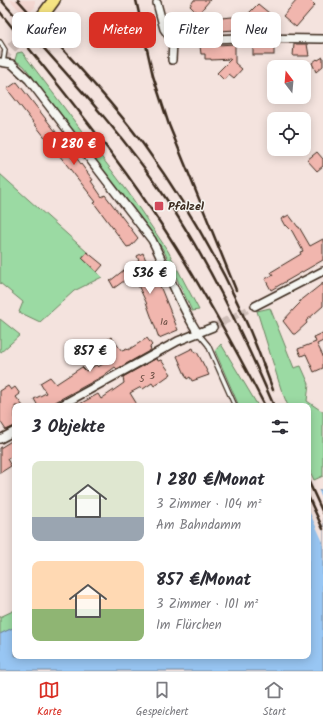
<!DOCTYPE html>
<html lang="de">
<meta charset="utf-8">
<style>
:root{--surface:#fff;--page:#f2f2f3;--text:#2b2b33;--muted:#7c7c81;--line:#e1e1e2;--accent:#d93025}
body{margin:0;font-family:Kalam,sans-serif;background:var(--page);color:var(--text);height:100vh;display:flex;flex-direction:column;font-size:15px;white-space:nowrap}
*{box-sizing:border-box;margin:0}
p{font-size:13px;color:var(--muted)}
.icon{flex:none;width:22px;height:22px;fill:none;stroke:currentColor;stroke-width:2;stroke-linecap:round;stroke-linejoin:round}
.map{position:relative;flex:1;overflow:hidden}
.details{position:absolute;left:12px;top:403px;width:299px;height:256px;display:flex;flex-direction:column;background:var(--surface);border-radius:8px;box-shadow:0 2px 10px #0003}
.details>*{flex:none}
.banner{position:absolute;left:12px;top:12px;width:299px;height:36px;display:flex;gap:8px}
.needle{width:26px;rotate:344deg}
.tools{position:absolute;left:267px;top:60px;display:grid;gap:8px}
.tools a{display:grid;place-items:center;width:44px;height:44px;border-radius:8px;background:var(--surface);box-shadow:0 2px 10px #0003;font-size:20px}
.price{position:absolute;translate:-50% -34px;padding:0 9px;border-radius:8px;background:#fff;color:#222;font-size:13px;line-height:26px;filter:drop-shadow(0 1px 2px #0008)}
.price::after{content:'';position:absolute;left:50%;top:24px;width:12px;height:9px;margin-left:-6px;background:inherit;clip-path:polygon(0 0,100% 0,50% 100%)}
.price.selected{background:var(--accent);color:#fff}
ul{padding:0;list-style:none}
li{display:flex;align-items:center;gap:12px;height:100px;padding:0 20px}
li span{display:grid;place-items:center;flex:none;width:112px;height:80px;border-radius:8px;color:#555}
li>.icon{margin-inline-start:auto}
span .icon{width:48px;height:48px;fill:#fffc;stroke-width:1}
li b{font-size:17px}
h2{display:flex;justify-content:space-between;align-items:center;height:48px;padding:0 20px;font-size:17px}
.pill{padding:0 14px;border-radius:8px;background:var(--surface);box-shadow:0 2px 10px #0003;font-size:14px;line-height:36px}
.pill.selected{background:var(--accent);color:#fff}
.dock{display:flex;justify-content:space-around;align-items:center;height:56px;border-top:1px solid var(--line);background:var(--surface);font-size:11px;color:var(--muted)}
.dock a{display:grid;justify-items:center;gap:2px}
.dock .selected{color:var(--accent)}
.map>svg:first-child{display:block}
.built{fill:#f3d6d0}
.green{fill:#9bdaa3;stroke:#6b8260}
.water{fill:#98c6f3;stroke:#73889e}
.pier{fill:#f4e3de}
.building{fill:#f1b6ae;stroke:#3b2a1e}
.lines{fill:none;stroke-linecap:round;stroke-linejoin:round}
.minor-tunnel{stroke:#cfbeb8;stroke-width:7;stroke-dasharray:7 3.5;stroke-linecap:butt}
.primary-tunnel{stroke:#cfbeb8;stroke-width:11;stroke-dasharray:11 5.5;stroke-linecap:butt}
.service-casing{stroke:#3b2a1e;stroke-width:6}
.minor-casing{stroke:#3b2a1e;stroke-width:10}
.primary-casing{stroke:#3b2a1e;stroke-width:14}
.service{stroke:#f6f6f2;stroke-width:3.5}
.minor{stroke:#f6f6f2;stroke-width:7}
.primary{stroke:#f5e382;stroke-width:11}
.rail{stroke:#3b2a1e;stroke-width:2.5}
.poi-dot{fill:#d1495b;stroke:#f6f6f2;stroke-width:1.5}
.labels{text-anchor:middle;stroke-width:3;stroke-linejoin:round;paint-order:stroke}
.number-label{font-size:10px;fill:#684d42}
.poi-label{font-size:12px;font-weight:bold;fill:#3b2a1e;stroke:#f6f6f2;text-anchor:start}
</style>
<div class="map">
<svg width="323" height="671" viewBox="0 0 323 671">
<rect width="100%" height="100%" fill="#f4e3de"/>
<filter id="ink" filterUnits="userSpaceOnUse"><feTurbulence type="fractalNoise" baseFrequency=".025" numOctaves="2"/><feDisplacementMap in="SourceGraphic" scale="8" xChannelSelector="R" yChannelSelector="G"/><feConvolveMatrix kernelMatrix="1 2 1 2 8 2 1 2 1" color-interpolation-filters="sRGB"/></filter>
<g filter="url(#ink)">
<polygon class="built" points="10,0 35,0 35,7 25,17"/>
<g class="green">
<polygon points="22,52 128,192 168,251 199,310 192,311 164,251 148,227 24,66 15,60 17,53"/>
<polygon points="0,174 87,252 82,258 102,277 74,291 40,322 19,312 23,302 0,283"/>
<polygon points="270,308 294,368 301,366 309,384 307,401 323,412 323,476 314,480 308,467 308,406 288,406 281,389 257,311"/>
<polygon points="0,319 20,335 0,353"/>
<polygon points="221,344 258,406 239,406 215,351"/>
<polygon points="15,610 15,627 0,634 0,617"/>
</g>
<polygon class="water" points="323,489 323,671 0,671 0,634 15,627 15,656 308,656 308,495"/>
<polygon class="pier" points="318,489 323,501 323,542 308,509 308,493"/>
<g class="building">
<polygon points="194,0 210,0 198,14 190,6"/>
<polygon points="297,0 310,0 315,5 296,27 283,16"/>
<polygon points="258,4 269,13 261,22 250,13 252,29 203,32 201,18 209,17 209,19 244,16 245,17"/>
<polygon points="174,11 184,21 176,29 167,19"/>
<rect x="253" y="43" width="21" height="12"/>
<polygon points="235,44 235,63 242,69 234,78 229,74 224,80 217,73 231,59 211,60 211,59 205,59 205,54 201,54 200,46"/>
<polygon points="294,44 307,44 309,56 293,56"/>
<polygon points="323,57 323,66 316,72 312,63 317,59 318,60"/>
<polygon points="17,82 63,141 60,143 72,158 75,156 93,180 91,181 102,197 105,195 138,238 131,246 127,247 94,203 96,202 7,89"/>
<polygon points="317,152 323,159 323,166 317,171 307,160"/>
<polygon points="289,215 298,227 299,227 310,246 323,239 323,260 271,290 265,279 273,275 271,272 301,254 300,252 303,251 292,231 286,225 285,226 281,219"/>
<polygon points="87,252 103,265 97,272 82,258"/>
<polygon points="143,253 153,278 155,277 160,286 178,330 159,338 146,302 137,283 134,284 131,276 114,288 110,281 129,266 139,261 137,256"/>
<polygon points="323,283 323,306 306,321 307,323 295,334 293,334 283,321 295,308 300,303 299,302"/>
<polygon points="323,333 323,341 317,344 323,356 323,368 314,372 306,354 301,356 298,349 316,342 314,337"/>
<polygon points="111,337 122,351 127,349 128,350 147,338 152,345 150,347 151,350 117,369 115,367 103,376 48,406 38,406 34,399 46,393 40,383 50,377 56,384 82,367 86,371 96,365 98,367 110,360 110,359 115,356 104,342"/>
<polygon points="193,348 195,353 197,352 209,375 192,381 190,377 187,379 177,356"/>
<polygon points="157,358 158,361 161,360 171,374 154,386 152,383 143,389 141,387 130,393 138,406 76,406 98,394 101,399 124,383 123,377"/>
<polygon points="8,386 11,390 15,387 20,394 16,397 23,406 15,406 15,426 6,430 0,421 0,391"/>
<polygon points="15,437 15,455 7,459 11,466 0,473 0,448 13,440 12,438"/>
</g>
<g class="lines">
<polyline class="minor-tunnel" points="213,327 255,306"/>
<polyline class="primary-tunnel" points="0,60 43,15"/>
<defs>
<g id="service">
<polyline points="0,42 5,50 3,62"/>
<polyline points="198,333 208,345 235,406"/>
</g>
<g id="minor">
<polyline points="157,3 164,29 173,42 172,60"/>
<polyline points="173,42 183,40 239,38 323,39"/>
<path d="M0,62L12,64L29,80L152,240C168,271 179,305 198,333"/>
<polyline points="255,306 323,271"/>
<polyline points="60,406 178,341 213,327"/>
<polyline points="0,439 15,431"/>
</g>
<polyline id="primary" points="43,15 54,0"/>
</defs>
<use href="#service" class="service-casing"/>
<use href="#minor" class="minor-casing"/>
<use href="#primary" class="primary-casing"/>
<use href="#service" class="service"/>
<use href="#minor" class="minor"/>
<use href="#primary" class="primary"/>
<g class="rail">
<path d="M1,0C57,64 117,126 165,197C209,262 243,335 274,406"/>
<path d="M18,0C60,47 105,93 143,144C193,213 236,289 265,369"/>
<polyline points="136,0 153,76 169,125 236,290"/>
<path d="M0,12C52,78 106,142 153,212C195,274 231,340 265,406"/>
<polyline points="263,363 273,390"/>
<polyline points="308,480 323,513"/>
<polyline points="308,496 323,529"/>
</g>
</g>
</g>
<rect class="poi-dot" x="154" y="201" width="10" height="10" rx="2"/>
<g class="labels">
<g class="number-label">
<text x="164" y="325">1a</text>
<text x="152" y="379">3</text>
<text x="142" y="382">5</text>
</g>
<g class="poi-label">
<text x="168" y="210">Pfalzel</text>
</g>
</g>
</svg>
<div class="tools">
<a><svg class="needle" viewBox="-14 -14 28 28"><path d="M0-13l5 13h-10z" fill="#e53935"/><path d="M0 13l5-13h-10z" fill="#7c7c81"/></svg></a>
<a><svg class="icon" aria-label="locate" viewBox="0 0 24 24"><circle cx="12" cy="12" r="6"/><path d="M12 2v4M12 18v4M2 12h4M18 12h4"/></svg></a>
</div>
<b class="price selected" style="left:74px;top:166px">1 280 €</b>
<b class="price" style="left:150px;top:295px">536 €</b>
<b class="price" style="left:90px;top:373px">857 €</b>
<div class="banner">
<a class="pill">Kaufen</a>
<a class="pill selected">Mieten</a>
<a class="pill">Filter</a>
<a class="pill">Neu</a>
</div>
<section class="details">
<h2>3 Objekte<svg class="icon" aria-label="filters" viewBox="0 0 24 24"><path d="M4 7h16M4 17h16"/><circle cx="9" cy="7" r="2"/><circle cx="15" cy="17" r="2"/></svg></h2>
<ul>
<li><span style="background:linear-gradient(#dfe7d0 70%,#9aa5b1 0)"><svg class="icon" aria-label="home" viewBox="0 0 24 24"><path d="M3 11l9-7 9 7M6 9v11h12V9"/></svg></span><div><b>1 280 €/Monat</b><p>3 Zimmer · 104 m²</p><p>Am Bahndamm</p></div></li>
<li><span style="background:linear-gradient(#ffd9b3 60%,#8fb573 0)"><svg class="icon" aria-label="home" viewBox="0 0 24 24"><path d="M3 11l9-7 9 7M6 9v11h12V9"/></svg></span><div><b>857 €/Monat</b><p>3 Zimmer · 101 m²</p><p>Im Flürchen</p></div></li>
</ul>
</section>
</div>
<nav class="dock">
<a class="selected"><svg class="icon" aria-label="map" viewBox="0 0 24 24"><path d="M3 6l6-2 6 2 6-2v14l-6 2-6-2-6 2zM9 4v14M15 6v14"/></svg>Karte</a>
<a><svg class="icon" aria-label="saved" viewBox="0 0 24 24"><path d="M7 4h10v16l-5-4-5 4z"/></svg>Gespeichert</a>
<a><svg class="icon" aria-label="home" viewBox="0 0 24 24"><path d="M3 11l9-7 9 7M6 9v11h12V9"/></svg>Start</a>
</nav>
